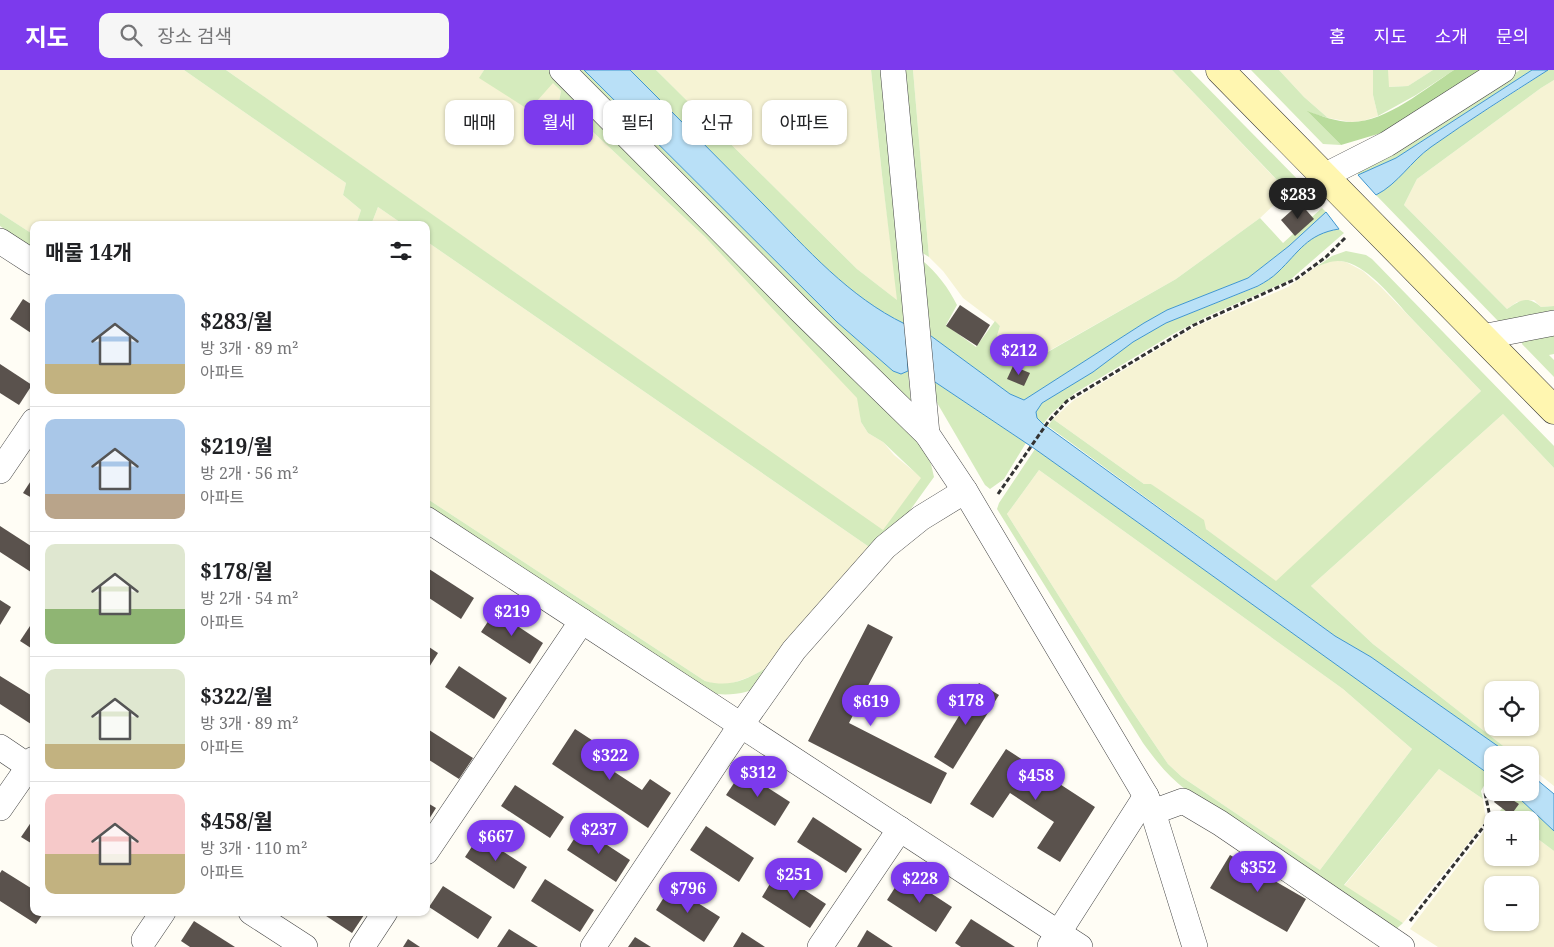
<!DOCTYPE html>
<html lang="ko">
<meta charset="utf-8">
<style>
:root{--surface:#fff;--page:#f6f6f6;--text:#202124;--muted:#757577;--line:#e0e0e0;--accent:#7c3aed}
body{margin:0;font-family:"Noto Serif","Noto Sans KR",serif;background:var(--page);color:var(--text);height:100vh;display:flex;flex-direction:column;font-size:19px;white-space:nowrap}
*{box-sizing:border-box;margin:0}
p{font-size:16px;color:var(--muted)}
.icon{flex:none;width:28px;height:28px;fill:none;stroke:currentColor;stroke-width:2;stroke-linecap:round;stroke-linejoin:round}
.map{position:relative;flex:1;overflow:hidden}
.sheet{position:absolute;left:30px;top:151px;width:400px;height:695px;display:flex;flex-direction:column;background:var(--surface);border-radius:10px;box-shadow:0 1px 4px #0004}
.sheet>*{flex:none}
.top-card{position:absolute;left:445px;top:30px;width:475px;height:45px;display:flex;gap:10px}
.fabs{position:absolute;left:1484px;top:611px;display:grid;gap:10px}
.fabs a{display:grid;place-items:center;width:55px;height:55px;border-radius:10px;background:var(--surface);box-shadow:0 1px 4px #0004;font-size:25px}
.price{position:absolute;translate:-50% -42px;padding:0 11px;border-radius:18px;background:var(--accent);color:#fff;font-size:16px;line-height:32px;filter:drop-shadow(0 1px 2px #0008)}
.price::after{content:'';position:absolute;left:50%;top:30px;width:15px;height:11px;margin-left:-8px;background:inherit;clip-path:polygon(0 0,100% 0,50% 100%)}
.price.active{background:#222;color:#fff}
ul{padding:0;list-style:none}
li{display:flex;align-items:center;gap:15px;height:125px;padding:0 15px}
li+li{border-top:1px solid var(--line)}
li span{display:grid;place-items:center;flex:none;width:140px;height:100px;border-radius:10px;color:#555}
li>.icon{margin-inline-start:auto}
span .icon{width:60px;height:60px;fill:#fffc;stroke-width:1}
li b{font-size:21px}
h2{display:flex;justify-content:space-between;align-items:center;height:60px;padding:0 15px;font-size:21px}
.chip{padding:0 18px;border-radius:10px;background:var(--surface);box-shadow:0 1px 4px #0004;font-size:18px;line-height:45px}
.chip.active{background:var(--accent);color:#fff}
header{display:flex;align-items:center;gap:30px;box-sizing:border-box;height:70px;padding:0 25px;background:var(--accent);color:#fff}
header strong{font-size:24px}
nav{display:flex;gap:28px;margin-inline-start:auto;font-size:18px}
.search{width:350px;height:45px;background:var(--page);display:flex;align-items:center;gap:12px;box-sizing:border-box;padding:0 18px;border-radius:10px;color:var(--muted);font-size:19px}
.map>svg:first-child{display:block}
.farmland{fill:#f6f3d4;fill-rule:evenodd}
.green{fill:#d5ebbd;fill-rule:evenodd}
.forest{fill:#b9dc9c}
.water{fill:#b9e0f7;stroke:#3f96cf}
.building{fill:#5a524d}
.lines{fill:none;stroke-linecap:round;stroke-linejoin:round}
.street-casing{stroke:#444;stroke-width:26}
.secondary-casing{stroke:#333;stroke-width:29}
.path{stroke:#333;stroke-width:3;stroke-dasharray:5 2.5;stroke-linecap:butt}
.street{stroke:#fff;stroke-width:25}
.secondary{stroke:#fff6b0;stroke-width:28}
</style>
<header>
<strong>지도</strong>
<div class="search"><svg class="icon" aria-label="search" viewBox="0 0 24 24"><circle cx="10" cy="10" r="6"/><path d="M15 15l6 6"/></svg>장소 검색</div>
<nav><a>홈</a><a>지도</a><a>소개</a><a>문의</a></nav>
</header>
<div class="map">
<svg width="1554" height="877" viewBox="0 0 1554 877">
<rect width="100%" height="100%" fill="#fffdf5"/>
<g class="farmland">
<polygon points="0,0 184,0 346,113 343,125 361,140 356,155 34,155 34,165 0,143"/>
<polygon points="226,0 484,0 480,7 553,12 561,21 558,37 577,47 705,167 858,328 861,352 868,363 883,372 894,385 922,408 883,461"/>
<polygon points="656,0 871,0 882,105 898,231 857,199"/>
<polygon points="913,0 1172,0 1288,122 1260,148 1176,209 1024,295 994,276 1000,256 963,228 943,201 929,187"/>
<polygon points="1279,0 1373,0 1373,25 1378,46 1363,51 1351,52 1328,48 1304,27"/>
<polygon points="1388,0 1433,0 1408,16 1388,17"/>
<polygon points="1554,10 1554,236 1541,237 1534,230 1517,232 1507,239 1404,135 1417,109 1541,18"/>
<polygon points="378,137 404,155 371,155"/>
<polygon points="426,171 875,481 768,597 752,606 730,614 718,615 705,611 426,428"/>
<polygon points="1333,190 1346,192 1363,201 1381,217 1481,321 1276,512 1206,459 1151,414 1144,414 1053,349 1074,330 1195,257 1288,217 1316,197"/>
<path d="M1503,344L1554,398V716L1530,697V685H1510L1512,683L1502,675L1373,574L1311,516ZM1492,620H1530V658H1492Z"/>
<polygon points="1039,400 1343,619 1412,679 1320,800 1182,707 1168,694 1124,629 1007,444"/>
<polygon points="1439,699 1483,729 1486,751 1403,853 1344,816"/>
<path d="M1492,751V788H1530V763L1554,781V877H1438L1410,859ZM1492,815H1530V852H1492Z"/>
</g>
<g class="green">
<polygon points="184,0 226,0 883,460 921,408 883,372 868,363 861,352 857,328 705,167 577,47 558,37 561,21 553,13 529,40 479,8 484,0 556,0 922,377 931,394 934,407 893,464 875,481 426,171 426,155 404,155 378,137 371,155 356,155 361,140 343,125 346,113"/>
<polygon points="567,0 584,0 837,252 893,301 901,304 908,301 912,344"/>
<path d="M630,0H656L857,199L897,230L882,105L871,0H882L905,254C849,227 807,179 764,135C720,90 675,45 630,0Z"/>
<polygon points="905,0 913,0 929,187 921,182"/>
<polygon points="1172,0 1190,0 1308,120 1306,126 1298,132"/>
<polygon points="1251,0 1279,0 1304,27 1328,48 1308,42 1341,75 1323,74"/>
<polygon points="1373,0 1388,0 1389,17 1408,16 1433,0 1454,0 1416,25 1378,46 1373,25"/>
<polygon points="1520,0 1532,0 1396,88 1358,105 1357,100 1400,78"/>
<path d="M1548,0H1554V10L1541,18L1417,109L1404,135L1507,239C1520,230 1528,225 1541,237L1554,236V245L1499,252L1376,125C1397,114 1411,91 1431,77C1469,50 1509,26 1548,0Z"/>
<path d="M1322,138L1326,142L1289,176L1248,208L1167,240L1144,253L1024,330L1010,324L927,263L922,190C937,203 948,217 957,235L946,255L976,277L995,251L1000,256L994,276L1025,295L1176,209L1260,148L1283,173Z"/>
<polygon points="0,143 34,165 34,179 0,156"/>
<polygon points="1339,159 1344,163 1290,210 1210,245 1173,264 1075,323 1052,343 1043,354 1037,348 1036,342 1042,333 1093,302 1133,272 1166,253 1259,216 1276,204 1299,179 1318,164"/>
<path d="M1346,181L1366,185L1372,189L1554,376V398L1503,344L1311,516L1373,574L1502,675L1512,683L1510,685H1507L1502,679L1371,587L1335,566L1048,356L1053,349L1144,414H1151L1204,450L1206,459L1276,511L1481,321C1458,297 1435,273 1412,249C1395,231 1370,198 1346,192C1334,189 1327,193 1316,197L1332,186Z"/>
<polygon points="1554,262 1554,284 1549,285 1554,290 1554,307 1522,274 1523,268"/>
<polygon points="929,308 1026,373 1004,409 990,419 985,415 936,331"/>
<path d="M1035,379L1381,626L1490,705L1481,721L1483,729L1439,699L1344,815L1403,853L1394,861L1186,720C1168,706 1156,691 1143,673L997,439L999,433ZM1039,400L1343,619L1412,679L1320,800L1182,707L1168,694L1124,629L1007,444Z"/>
<path d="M426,428L705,611C730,618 746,610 768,597C766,601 764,607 762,612C753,625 724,626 710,623L426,440Z"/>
<polygon points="1512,725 1520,729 1554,761 1554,781 1530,763 1530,750 1512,750 1500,741"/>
</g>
<path class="forest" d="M1454,0H1488L1388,61L1341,75L1307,41C1322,46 1336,52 1352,52C1386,52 1426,18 1454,0Z"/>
<g class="water">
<path d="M584,0H630C675,45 720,90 764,135C807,179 849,227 905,254L908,301L901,304L893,301L837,252Z"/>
<path d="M1532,0H1548C1509,25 1469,50 1431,77C1411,91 1398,114 1376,125L1358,105L1396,88Z"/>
<path d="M1326,142L1339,159C1307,164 1299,182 1278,202C1272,208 1265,212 1258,216L1166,253L1133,272L1093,302L1042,333L1036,342L1037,348L1043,354L1335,566L1371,587L1502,679L1507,685H1492V703L1490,705L1171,476L1035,379L929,308L927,263L1010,324L1024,330L1144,253L1167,240L1248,208L1289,176Z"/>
<polygon points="1530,704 1554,724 1554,761 1520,729 1509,723 1530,722"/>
</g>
<g class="building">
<polygon points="1300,133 1314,149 1295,166 1281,150"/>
<polygon points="23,229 34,236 34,265 10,249"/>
<polygon points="960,235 990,255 977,276 946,256"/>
<polygon points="0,294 32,315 19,335 0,323"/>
<polygon points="1013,296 1030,303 1024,316 1007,309"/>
<polygon points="34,406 34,429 23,423"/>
<polygon points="0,456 34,478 34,504 0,482"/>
<polygon points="426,497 474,528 461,549 426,526"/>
<polygon points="0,530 11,537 0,555"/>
<polygon points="495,541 543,573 530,594 481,562"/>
<polygon points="34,550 34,580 20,571"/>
<polygon points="868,554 893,567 849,653 947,703 931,734 808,671"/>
<polygon points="426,575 438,583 426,602"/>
<polygon points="459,596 507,628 494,649 445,617"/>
<polygon points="0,606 34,627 34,656 0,634"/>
<polygon points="979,613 999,625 953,699 934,687"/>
<polygon points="426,658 473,688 459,709 426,688"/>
<polygon points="575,659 598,674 590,686 642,720 650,709 671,723 648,758 552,694"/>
<polygon points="1006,679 1095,737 1060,792 1037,778 1054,752 1010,723 993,748 970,734"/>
<polygon points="742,701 790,732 775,756 726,725"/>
<polygon points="515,715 564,747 550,768 501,736"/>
<polygon points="1500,722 1519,734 1511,745 1494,732"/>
<polygon points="426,732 436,738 426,754"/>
<polygon points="813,747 862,779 846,803 797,772"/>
<polygon points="34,748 34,775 21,767"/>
<polygon points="706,756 754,788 739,812 690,780"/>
<polygon points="581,758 630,790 616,812 567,780"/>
<polygon points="479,766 527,797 514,819 465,787"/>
<polygon points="1230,785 1306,829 1287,862 1210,818"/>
<polygon points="2,800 34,820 34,842 44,842 36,854 0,831 0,803"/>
<polygon points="777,802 826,834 810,858 762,827"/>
<polygon points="903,805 952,837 936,862 887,830"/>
<polygon points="545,809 594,840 580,862 531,831"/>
<polygon points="443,816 492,847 478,869 429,837"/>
<polygon points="671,816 720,847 704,872 656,840"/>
<polygon points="320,842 366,842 352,863"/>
<polygon points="971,849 1015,877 961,877 955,873"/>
<polygon points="194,851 235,877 190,877 181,871"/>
<polygon points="509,859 538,877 497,877"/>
<polygon points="867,860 893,877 857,877"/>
<polygon points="742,862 765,877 733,877"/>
<polygon points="635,867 651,877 628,877"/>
<polygon points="408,869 420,877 403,877"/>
</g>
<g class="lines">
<defs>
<g id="street">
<polyline points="562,0 801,241 927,364"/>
<polyline points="893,0 927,364 965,421 1146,726 1153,742 1195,877"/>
<polyline points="1324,106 1387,74 1503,0"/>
<polyline points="0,171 34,193"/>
<polyline points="1482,267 1554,253"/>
<polyline points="0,401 34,351"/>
<polyline points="426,449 1080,877"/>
<polyline points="0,677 34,700"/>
<polyline points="0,738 34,689"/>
<polyline points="1153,742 1183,731 1220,753 1402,877"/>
<polyline points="426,782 582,551"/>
<polyline points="251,842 305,877"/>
<polyline points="144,870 163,842"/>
<polyline points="1050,876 1146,726"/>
<polyline points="362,877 385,842"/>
<polyline points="593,877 741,655 794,580 885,477 921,448 965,421"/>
<polyline points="820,877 900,759"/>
</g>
<polyline id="secondary" points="1220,0 1554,340"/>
</defs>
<use href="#street" class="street-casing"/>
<use href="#secondary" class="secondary-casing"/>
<g class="path">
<polyline points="998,424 1048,352 1067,331 1194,255 1296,209 1326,187 1346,167"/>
<polyline points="1410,851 1488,751 1489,742 1485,723 1492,709"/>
</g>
<use href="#street" class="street"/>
<use href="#secondary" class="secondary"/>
</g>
</svg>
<div class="fabs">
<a><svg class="icon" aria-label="locate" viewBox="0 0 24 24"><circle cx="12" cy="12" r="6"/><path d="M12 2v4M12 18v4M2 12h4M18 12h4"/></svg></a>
<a><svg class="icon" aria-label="layers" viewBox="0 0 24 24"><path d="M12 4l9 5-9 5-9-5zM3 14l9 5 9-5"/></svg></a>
<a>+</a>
<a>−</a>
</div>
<b class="price active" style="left:1298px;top:150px">$283</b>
<b class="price" style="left:1019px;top:306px">$212</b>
<b class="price" style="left:512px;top:567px">$219</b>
<b class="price" style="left:966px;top:656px">$178</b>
<b class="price" style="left:871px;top:657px">$619</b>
<b class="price" style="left:610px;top:711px">$322</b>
<b class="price" style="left:758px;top:728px">$312</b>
<b class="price" style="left:1036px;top:731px">$458</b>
<b class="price" style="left:599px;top:785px">$237</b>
<b class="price" style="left:496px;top:792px">$667</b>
<b class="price" style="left:1258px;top:823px">$352</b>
<b class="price" style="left:794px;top:830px">$251</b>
<b class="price" style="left:920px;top:834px">$228</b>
<b class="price" style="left:688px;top:844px">$796</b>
<div class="top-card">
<a class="chip">매매</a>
<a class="chip active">월세</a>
<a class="chip">필터</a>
<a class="chip">신규</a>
<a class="chip">아파트</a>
</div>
<section class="sheet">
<h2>매물 14개<svg class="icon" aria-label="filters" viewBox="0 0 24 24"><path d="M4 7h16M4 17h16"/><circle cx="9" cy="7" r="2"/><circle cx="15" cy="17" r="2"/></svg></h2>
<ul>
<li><span style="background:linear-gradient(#a9c7e8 70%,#c2b280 0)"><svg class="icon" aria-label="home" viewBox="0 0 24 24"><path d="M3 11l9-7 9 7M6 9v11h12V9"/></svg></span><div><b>$283/월</b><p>방 3개 · 89 m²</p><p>아파트</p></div></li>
<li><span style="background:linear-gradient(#a9c7e8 75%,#b9a48a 0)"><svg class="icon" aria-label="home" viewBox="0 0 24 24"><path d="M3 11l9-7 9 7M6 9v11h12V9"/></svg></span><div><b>$219/월</b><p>방 2개 · 56 m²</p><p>아파트</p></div></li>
<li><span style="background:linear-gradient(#dfe7d0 65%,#8fb573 0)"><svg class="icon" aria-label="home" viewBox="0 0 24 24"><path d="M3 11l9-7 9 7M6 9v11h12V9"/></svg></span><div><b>$178/월</b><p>방 2개 · 54 m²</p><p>아파트</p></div></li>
<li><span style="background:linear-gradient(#dfe7d0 75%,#c2b280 0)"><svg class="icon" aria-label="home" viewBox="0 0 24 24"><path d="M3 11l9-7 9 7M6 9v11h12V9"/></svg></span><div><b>$322/월</b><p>방 3개 · 89 m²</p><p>아파트</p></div></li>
<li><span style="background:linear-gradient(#f6c9c9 60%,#c2b280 0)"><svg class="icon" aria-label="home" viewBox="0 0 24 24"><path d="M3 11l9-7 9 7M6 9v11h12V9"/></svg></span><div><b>$458/월</b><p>방 3개 · 110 m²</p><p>아파트</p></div></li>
</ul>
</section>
</div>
